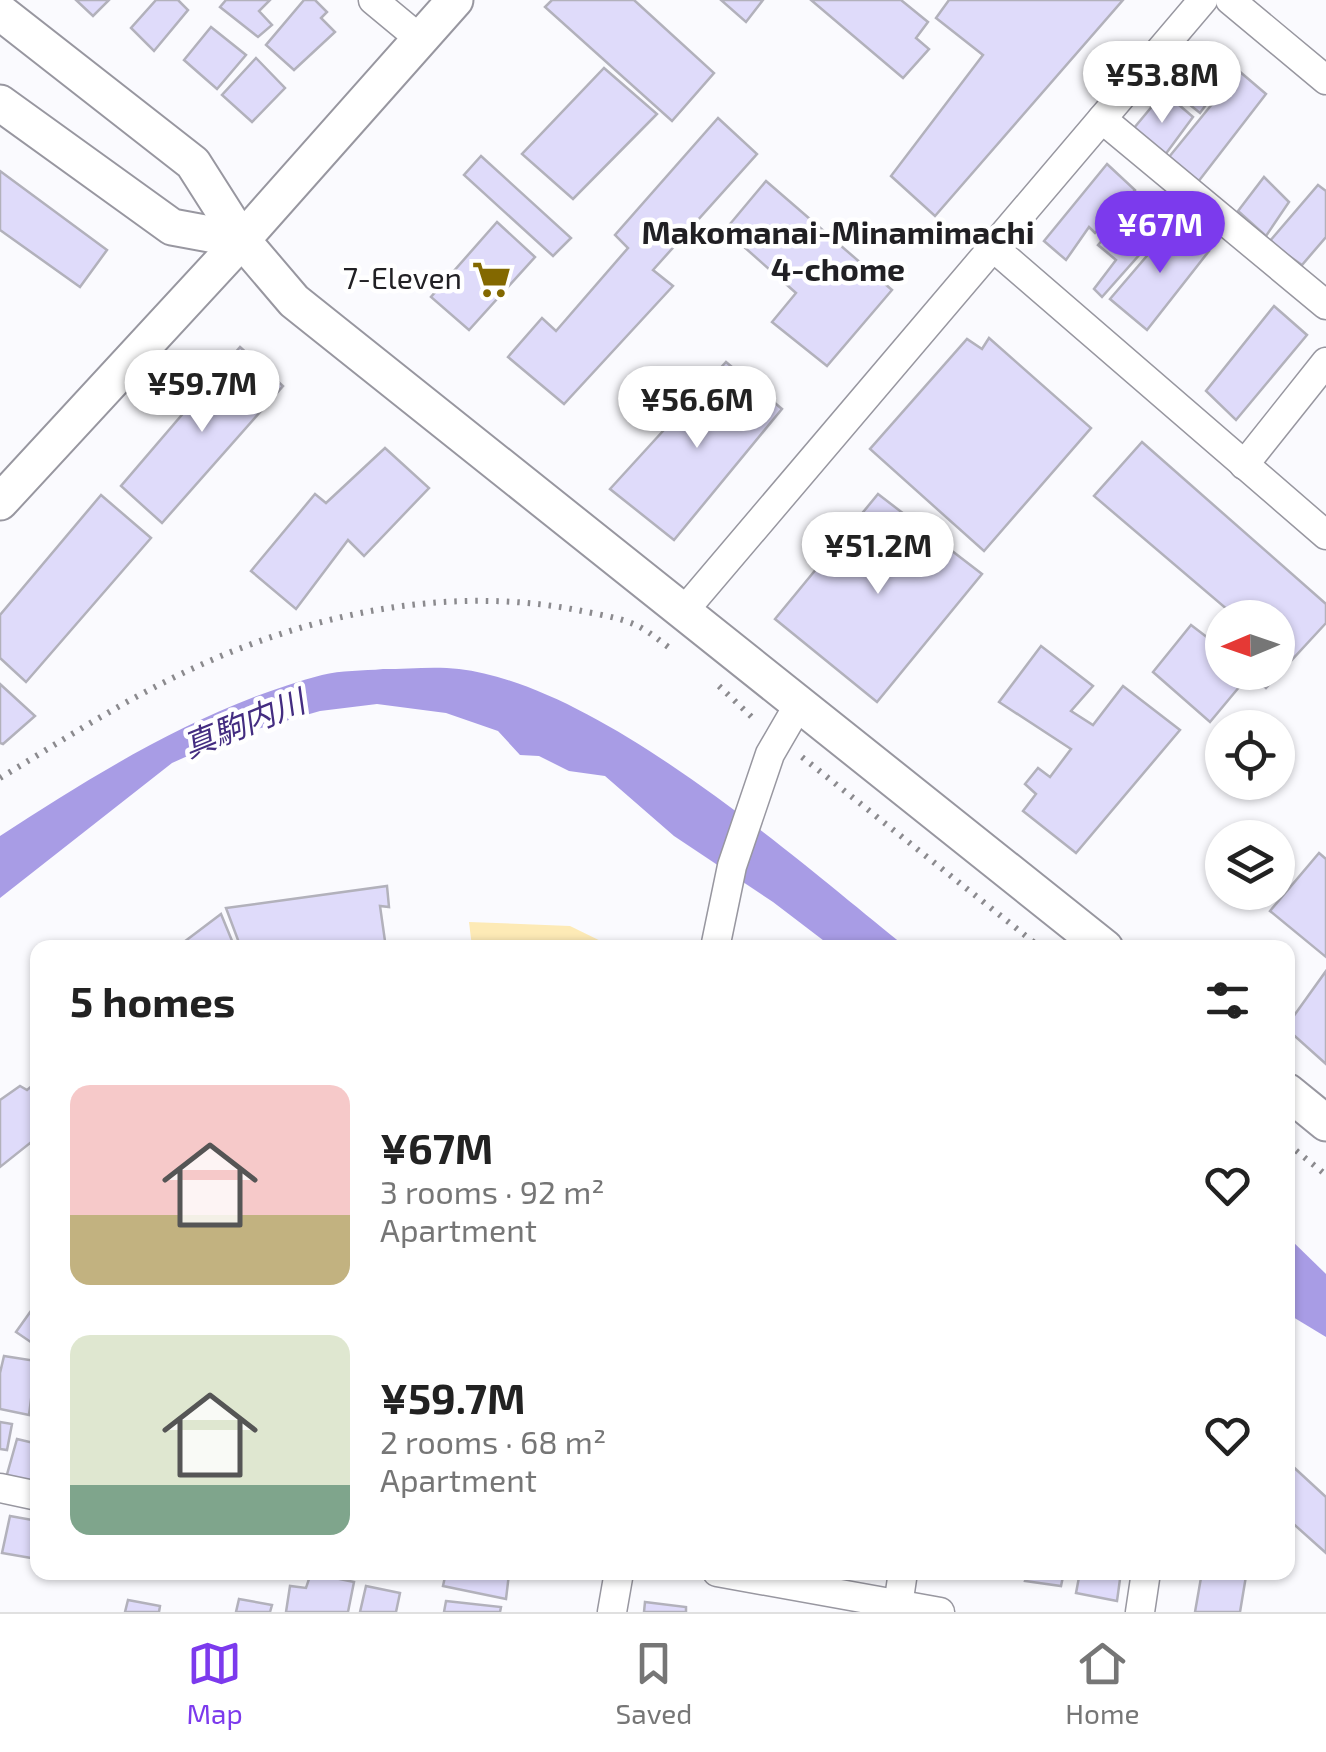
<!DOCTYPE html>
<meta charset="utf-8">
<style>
:root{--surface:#fff;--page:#f2f2f2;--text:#222;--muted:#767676;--line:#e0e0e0;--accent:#7c3aed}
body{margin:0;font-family:"Exo 2","Noto Sans JP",sans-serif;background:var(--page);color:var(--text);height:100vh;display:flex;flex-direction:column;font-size:38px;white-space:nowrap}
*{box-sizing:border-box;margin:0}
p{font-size:32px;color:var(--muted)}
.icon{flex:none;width:55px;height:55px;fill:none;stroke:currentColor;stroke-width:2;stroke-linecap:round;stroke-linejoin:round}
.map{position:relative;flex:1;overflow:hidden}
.side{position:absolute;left:30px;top:940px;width:1265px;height:640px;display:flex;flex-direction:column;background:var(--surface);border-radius:20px;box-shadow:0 2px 8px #0004}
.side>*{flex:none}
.needle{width:65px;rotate:268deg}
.controls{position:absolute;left:1205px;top:600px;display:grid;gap:20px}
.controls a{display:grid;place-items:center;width:90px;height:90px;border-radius:50%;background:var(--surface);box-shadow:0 2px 8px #0004;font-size:50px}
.price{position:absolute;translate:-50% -85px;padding:0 22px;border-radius:35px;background:#fff;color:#222;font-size:32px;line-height:65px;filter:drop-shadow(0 2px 5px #0008)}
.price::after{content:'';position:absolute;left:50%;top:60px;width:30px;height:22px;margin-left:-15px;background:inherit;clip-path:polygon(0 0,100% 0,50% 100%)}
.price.current{background:var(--accent);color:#fff}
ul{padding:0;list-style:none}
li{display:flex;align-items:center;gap:30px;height:250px;padding:0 40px}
li span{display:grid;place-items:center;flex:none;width:280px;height:200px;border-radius:20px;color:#555}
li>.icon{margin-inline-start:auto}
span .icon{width:120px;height:120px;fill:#fffc;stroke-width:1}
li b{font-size:42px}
h2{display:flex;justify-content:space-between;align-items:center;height:120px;padding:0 40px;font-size:42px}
.tab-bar{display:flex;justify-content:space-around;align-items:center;height:140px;border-top:2px solid var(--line);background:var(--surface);font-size:28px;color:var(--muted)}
.tab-bar a{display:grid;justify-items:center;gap:5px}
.tab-bar .current{color:var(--accent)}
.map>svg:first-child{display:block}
.green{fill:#fdeab6}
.water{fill:#a89ce5}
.building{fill:#dfdbfa;stroke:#b2b1bb;stroke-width:2.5}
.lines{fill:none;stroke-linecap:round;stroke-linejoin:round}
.minor-casing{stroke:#9897a0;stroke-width:31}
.tertiary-casing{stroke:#9897a0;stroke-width:39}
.path{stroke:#8b8a8e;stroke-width:6;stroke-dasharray:2.5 8;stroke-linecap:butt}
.minor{stroke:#fff;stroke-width:28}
.tertiary{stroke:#fff;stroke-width:35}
.labels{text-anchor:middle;stroke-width:9;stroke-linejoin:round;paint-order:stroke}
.poi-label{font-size:30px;fill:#212024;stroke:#fff;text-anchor:end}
.neighbourhood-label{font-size:32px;font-weight:bold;fill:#212024;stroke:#fff}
.water-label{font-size:32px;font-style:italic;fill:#442d81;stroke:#fff}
</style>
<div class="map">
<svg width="1326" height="1612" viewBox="0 0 1326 1612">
<rect width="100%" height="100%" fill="#fafafe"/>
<polygon class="green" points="469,922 570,926 613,947 472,947"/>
<g class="water">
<path d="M383,669C408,669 435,666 459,669C601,686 795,858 906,947H832L773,902L674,836L605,776L569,771L539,756L520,755L498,731L446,713L377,704L320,711L230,737L172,763L0,898V836C100,771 205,706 322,675C341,670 363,671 383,669Z"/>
<polygon points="1288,1237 1326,1274 1326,1337 1288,1314"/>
</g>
<g class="building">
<polygon points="76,0 109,0 93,16"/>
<polygon points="156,0 178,0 188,10 154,51 131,28"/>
<polygon points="226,0 270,0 259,11 272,25 258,37 220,7"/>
<polygon points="304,0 315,0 327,12 321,18 335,32 294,70 266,45"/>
<polygon points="552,0 634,0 714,73 672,121 545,7"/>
<polygon points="721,0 763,0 746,22"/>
<polygon points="811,0 901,0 928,22 916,38 929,49 903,78"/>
<polygon points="949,0 1123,0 935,216 891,176 983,55 936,18"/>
<polygon points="211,27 246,55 217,89 184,60"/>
<polygon points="1192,49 1226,77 1200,113 1164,84"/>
<polygon points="256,58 285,88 252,122 222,95"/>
<polygon points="604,68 657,114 573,199 522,154"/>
<polygon points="1239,71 1266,94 1198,182 1169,157"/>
<polygon points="1164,92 1193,117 1162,159 1129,134"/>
<polygon points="718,118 757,154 653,270 673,286 564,404 508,357 542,318 556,331 628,248 615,235"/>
<polygon points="481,156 571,238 553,256 464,175"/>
<polygon points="1107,164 1135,190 1095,233 1089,227 1066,260 1044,241"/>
<polygon points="0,171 107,250 80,287 0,230"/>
<polygon points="1264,177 1289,202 1266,236 1238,211"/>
<polygon points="766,181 892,290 827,366 772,322 796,293 725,230"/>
<polygon points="1318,185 1326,191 1326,237 1302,265 1269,242"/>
<polygon points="1143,193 1172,218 1102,297 1094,289 1116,260 1098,245"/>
<polygon points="497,222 535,257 469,330 431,297"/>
<polygon points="1175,223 1209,251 1147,330 1110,299"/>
<polygon points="1274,306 1307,335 1236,420 1206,391"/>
<polygon points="989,338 1091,428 984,551 870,449 967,339 982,349"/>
<polygon points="240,347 283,386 162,523 121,486"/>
<polygon points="726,362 782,409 674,540 610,489"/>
<polygon points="1142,442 1326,604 1326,623 1266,688 1250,674 1210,722 1153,672 1191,625 1212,641 1222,629 1222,672 1278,672 1278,618 1233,618 1235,616 1094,496"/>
<polygon points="385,448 429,488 364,556 348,540 296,609 251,571 315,494 326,503"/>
<polygon points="878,494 982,574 877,702 775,619"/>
<polygon points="101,495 151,538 26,682 0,658 0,615"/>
<polygon points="1041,646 1093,686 1071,711 1093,725 1123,686 1180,730 1076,853 1023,811 1036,794 1025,784 1038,768 1050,777 1071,749 999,702"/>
<polygon points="0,684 35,716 3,744 0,743"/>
<polygon points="1319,853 1326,859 1326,957 1270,911"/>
<polygon points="387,886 389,907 380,906 386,948 241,948 226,908"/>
<polygon points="221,914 235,948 176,948"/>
<polygon points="1326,971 1326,1064 1288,1030 1288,1024"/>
<polygon points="38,1081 38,1155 30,1143 0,1167 0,1100 20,1086 27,1090"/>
<polygon points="38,1301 38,1347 16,1332"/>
<polygon points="4,1356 36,1361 29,1415 0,1409 0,1373"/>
<polygon points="0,1422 12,1424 7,1450 0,1449"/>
<polygon points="17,1439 38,1444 36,1482 6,1478"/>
<polygon points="1288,1462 1326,1497 1326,1553 1288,1519"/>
<polygon points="10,1516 38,1521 37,1559 2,1553"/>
<polygon points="446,1572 509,1574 506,1599 443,1586"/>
<polygon points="1028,1572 1064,1572 1061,1586 1025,1581"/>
<polygon points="1080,1572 1121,1572 1117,1601 1076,1593"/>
<polygon points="1202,1572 1246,1576 1240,1612 1195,1612"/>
<polygon points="311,1573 354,1582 348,1612 286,1612 290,1586 306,1588"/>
<polygon points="366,1586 400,1593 396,1612 360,1612"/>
<polygon points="239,1599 272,1605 270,1612 236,1612"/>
<polygon points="128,1600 160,1606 159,1612 125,1612"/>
<polygon points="446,1601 501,1607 500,1612 444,1612"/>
<polygon points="645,1602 686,1607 686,1612 644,1612"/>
</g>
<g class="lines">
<defs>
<g id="minor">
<polyline points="373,0 420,39"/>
<polyline points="1230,0 1326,80"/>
<polyline points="1102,119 1326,305"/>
<polyline points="994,248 1326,535"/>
<polyline points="1244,465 1326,362"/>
<polyline points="683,612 1203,0"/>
<polyline points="715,948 732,866 770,754 799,704"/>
<polyline points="0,1488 38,1496"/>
<polyline points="717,1572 940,1612"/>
<polyline points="612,1612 619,1572"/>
<polyline points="897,1612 903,1572"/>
<polyline points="1140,1612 1146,1572"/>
</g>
<g id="tertiary">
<polyline points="0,12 193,163 242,240 294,301 1105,948"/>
<polyline points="0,103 172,227 242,240"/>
<polyline points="0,502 242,240 455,0"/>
<polyline points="1288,1092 1326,1123"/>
</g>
</defs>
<use href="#minor" class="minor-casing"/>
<use href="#tertiary" class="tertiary-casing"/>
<g class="path">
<polyline points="719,686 757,722"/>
<polyline points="802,757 1041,948"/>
<path d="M0,778C50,748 99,716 151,689C280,621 432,582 577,610C596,614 618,617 636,625C649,631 662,643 674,651"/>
<polyline points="1288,1144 1326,1175"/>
</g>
<use href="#minor" class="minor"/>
<use href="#tertiary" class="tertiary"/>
</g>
<defs>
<symbol id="supermarket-bare" viewBox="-9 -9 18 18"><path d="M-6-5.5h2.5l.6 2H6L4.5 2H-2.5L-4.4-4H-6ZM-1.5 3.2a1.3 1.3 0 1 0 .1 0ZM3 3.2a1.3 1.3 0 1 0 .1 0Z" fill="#836800" stroke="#fff" stroke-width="2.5" paint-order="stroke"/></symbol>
</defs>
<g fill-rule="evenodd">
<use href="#supermarket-bare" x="464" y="252" width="55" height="55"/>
</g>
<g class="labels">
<g class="poi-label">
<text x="462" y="289">7-Eleven</text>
</g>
<g class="neighbourhood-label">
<text x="838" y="244">Makomanai-Minamimachi<tspan x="838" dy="37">4-chome</tspan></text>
</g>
<g class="water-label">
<text transform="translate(244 724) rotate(-22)" y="11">真駒内川</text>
</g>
</g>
</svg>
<div class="controls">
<a><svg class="needle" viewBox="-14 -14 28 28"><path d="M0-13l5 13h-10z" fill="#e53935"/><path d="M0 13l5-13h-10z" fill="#767676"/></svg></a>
<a><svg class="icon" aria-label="locate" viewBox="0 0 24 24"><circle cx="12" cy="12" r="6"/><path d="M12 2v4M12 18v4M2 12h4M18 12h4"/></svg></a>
<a><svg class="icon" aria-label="layers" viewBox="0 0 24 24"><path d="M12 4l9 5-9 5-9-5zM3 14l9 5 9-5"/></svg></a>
</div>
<b class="price" style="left:1162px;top:126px">¥53.8M</b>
<b class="price current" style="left:1160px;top:276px">¥67M</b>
<b class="price" style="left:202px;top:435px">¥59.7M</b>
<b class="price" style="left:697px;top:451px">¥56.6M</b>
<b class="price" style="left:878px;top:597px">¥51.2M</b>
<section class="side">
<h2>5 homes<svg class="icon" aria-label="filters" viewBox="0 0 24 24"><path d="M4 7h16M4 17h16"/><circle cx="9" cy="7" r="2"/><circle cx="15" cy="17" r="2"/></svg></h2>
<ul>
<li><span style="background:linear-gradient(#f6c9c9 65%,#c2b280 0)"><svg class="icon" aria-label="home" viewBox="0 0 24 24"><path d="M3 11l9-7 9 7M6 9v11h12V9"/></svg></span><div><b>¥67M</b><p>3 rooms · 92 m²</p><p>Apartment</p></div><svg class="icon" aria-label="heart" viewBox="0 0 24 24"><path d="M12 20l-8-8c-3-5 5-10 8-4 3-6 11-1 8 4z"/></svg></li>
<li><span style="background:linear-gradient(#dfe7d0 75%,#7fa58c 0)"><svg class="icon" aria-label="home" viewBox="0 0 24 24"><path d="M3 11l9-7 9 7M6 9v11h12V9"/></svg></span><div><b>¥59.7M</b><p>2 rooms · 68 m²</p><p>Apartment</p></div><svg class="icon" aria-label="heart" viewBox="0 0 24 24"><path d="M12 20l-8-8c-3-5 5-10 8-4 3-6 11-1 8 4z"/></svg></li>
</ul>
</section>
</div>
<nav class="tab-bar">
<a class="current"><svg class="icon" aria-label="map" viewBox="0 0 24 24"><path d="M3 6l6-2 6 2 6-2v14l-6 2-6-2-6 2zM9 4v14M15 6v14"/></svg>Map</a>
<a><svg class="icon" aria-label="saved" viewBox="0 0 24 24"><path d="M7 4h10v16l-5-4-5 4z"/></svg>Saved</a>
<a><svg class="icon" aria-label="home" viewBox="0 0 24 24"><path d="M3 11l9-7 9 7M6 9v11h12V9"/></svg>Home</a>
</nav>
